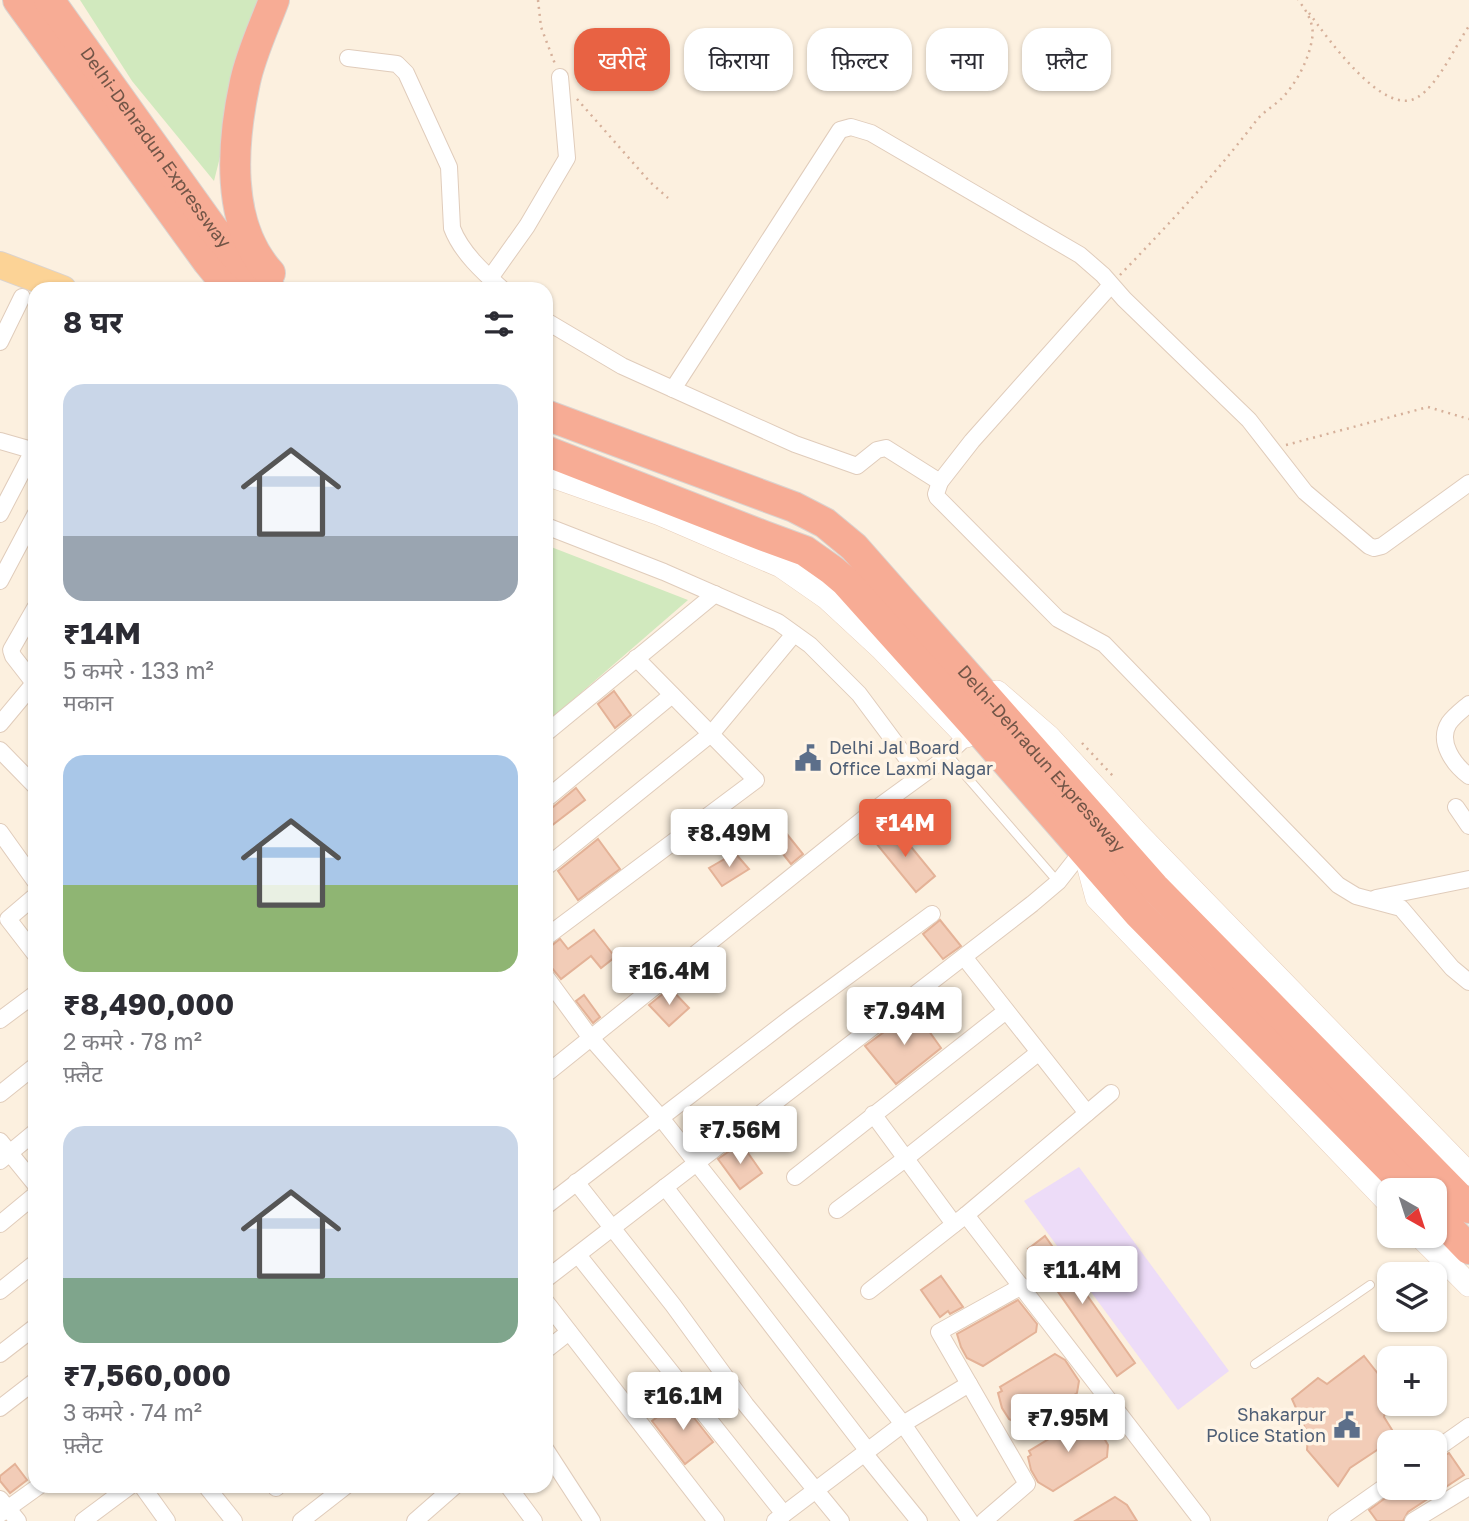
<!DOCTYPE html>
<html lang="hi">
<meta charset="utf-8">
<style>
:root{--surface:#fff;--page:#f7f7f7;--text:#2b2b33;--muted:#7c7c81;--accent:#e86243}
body{margin:0;font-family:"Golos Text","Noto Sans Devanagari",sans-serif;background:var(--page);color:var(--text);height:100vh;display:flex;flex-direction:column;font-size:26px;white-space:nowrap}
*{box-sizing:border-box;margin:0}
p{font-size:23px;color:var(--muted)}
.icon{flex:none;width:38px;height:38px;fill:none;stroke:currentColor;stroke-width:2;stroke-linecap:round;stroke-linejoin:round}
.map{position:relative;flex:1;overflow:hidden}
.drawer{position:absolute;left:28px;top:282px;width:525px;height:1211px;display:flex;flex-direction:column;background:var(--surface);border-radius:21px;box-shadow:0 2px 5px #0004}
.drawer>*{flex:none}
.banner{position:absolute;left:574px;top:28px;width:665px;height:63px;display:flex;gap:14px}
.needle{width:46px;rotate:141deg}
.buttons{position:absolute;left:1377px;top:1178px;display:grid;gap:14px}
.buttons a{display:grid;place-items:center;width:70px;height:70px;border-radius:14px;background:var(--surface);box-shadow:0 2px 5px #0004;font-size:35px}
.price{position:absolute;translate:-50% -60px;padding:0 16px;border-radius:7px;background:#fff;color:#222;font-size:23px;line-height:46px;filter:drop-shadow(0 2px 4px #0008)}
.price::after{content:'';position:absolute;left:50%;top:42px;width:21px;height:16px;margin-left:-10px;background:inherit;clip-path:polygon(0 0,100% 0,50% 100%)}
.price.active{background:var(--accent);color:#fff}
ul{padding:0;list-style:none}
li{display:grid;align-content:center;gap:14px;height:371px;padding:0 35px}
li span{display:grid;place-items:center;height:217px;border-radius:21px;color:#555}
li>.icon{margin-inline-start:auto}
span .icon{width:126px;height:126px;fill:#fffc;stroke-width:1}
li b{font-size:30px}
h2{display:flex;justify-content:space-between;align-items:center;height:84px;padding:0 35px;font-size:30px}
.tag{padding:0 24px;border-radius:21px;background:var(--surface);box-shadow:0 2px 5px #0004;font-size:24px;line-height:63px}
.tag.active{background:var(--accent);color:#fff}
.map>svg:first-child{display:block}
.education{fill:#eddcf8}
.green{fill:#d1e9be}
.building{fill:#f2ccb7;stroke:#e4b297;stroke-width:2}
.lines{fill:none;stroke-linecap:round;stroke-linejoin:round}
.lane-casing{stroke:#e0ccbb;stroke-width:10}
.street-casing{stroke:#e0ccbb;stroke-width:18}
.secondary-casing{stroke:#e7cebb;stroke-width:24}
.primary-casing{stroke:#dad3cf;stroke-width:28}
.highway-casing{stroke:#dad3cf;stroke-width:32}
.path{stroke:#d6b09a;stroke-width:2.5;stroke-dasharray:2 5;stroke-linecap:butt}
.lane{stroke:#fff;stroke-width:8}
.street{stroke:#fff;stroke-width:16}
.secondary{stroke:#fff;stroke-width:23}
.primary{stroke:#fcd396;stroke-width:26}
.highway{stroke:#f7ac95;stroke-width:30}
.labels{text-anchor:middle;stroke-width:7;stroke-linejoin:round;paint-order:stroke}
.street-label{font-size:18px;fill:#725547;stroke:#fff4e5}
.service-label{font-size:18px;fill:#4e5e75;stroke:#fff4e5;text-anchor:start}
</style>
<div class="map">
<svg width="1469" height="1521" viewBox="0 0 1469 1521">
<rect width="100%" height="100%" fill="#fcf0df"/>
<polygon class="education" points="1079,1167 1229,1371 1178,1410 1024,1201"/>
<g class="green">
<polygon points="80,0 259,0 214,181 132,81"/>
<polygon points="546,545 688,600 546,723"/>
</g>
<g class="building">
<polygon points="614,691 631,715 615,728 598,704"/>
<polygon points="576,788 585,800 546,830 546,809 553,807"/>
<polygon points="894,826 935,876 916,892 875,842"/>
<polygon points="782,828 803,854 791,864 770,838"/>
<polygon points="598,839 620,869 578,900 558,871"/>
<polygon points="735,853 749,869 722,886 709,868"/>
<polygon points="940,920 961,946 943,959 923,934"/>
<polygon points="594,930 615,957 601,968 591,956 561,979 546,961 546,950 560,939 568,949"/>
<polygon points="670,988 689,1008 669,1026 649,1005"/>
<polygon points="584,995 600,1017 593,1023 576,1001"/>
<polygon points="914,1010 941,1048 896,1084 865,1046"/>
<polygon points="741,1143 762,1173 740,1189 718,1159"/>
<polygon points="1045,1236 1135,1363 1117,1376 1028,1249"/>
<polygon points="941,1276 963,1307 950,1314 948,1311 940,1317 921,1290"/>
<polygon points="1018,1300 1037,1324 1036,1332 983,1366 967,1358 961,1347 957,1334"/>
<polygon points="1055,1354 1065,1360 1079,1381 1077,1393 1024,1427 1009,1419 1002,1408 998,1393 1002,1391 1000,1387"/>
<polygon points="1364,1356 1390,1389 1384,1417 1394,1433 1377,1450 1350,1468 1338,1486 1307,1450 1308,1435 1292,1399 1318,1378 1327,1384"/>
<polygon points="680,1400 713,1442 685,1464 652,1421"/>
<polygon points="1084,1418 1097,1426 1108,1445 1107,1457 1053,1491 1038,1482 1031,1470 1028,1457 1031,1455 1029,1451"/>
<polygon points="1449,1453 1464,1475 1408,1512 1403,1521 1377,1521 1369,1510 1399,1488 1435,1488 1435,1460"/>
<polygon points="15,1464 27,1480 10,1493 0,1481 0,1476"/>
<polygon points="1115,1497 1127,1505 1137,1521 1075,1521"/>
</g>
<g class="lines">
<defs>
<g id="lane">
<polyline points="947,754 1058,882"/>
<polyline points="1255,1364 1370,1285"/>
</g>
<g id="street">
<path d="M348,58L397,64L406,73L449,167L452,228C461,252 483,272 502,289"/>
<polyline points="490,278 527,226 567,158 560,77"/>
<polyline points="1111,285 972,441 940,482 936,494 937,497 1058,619 1104,644 1338,885 1356,896 1401,908 1452,968 1469,982"/>
<polyline points="546,321 622,366 795,444 857,466 877,450 886,448 940,482"/>
<polyline points="0,342 22,297"/>
<polyline points="673,389 840,130 851,127 871,133 1080,255 1103,275 1124,299 1249,420 1305,492 1369,546 1374,548 1382,546 1469,483"/>
<polyline points="0,441 35,451"/>
<polyline points="0,514 35,447"/>
<polyline points="546,526 664,572 778,622 810,645 859,694 920,776"/>
<polyline points="0,581 35,515"/>
<polyline points="34,683 13,656 11,650 35,608"/>
<path d="M1469,704C1462,710 1454,716 1449,723C1437,742 1454,765 1469,776"/>
<polyline points="0,724 35,682"/>
<polyline points="546,733 715,594"/>
<polyline points="0,750 35,786"/>
<polyline points="546,799 672,695"/>
<polyline points="1456,807 1469,826"/>
<polyline points="0,832 35,881"/>
<polyline points="546,867 712,733 794,634"/>
<polyline points="35,896 8,919 35,954"/>
<polyline points="1376,898 1469,879"/>
<polyline points="546,937 756,780 636,658"/>
<polyline points="964,957 1087,1113"/>
<polyline points="546,977 590,1037 661,1118 903,1424 970,1521"/>
<polyline points="0,1020 35,994"/>
<polyline points="546,1074 877,808 936,765 966,737"/>
<polyline points="0,1094 35,1066"/>
<polyline points="873,1114 954,1224"/>
<polyline points="0,1141 35,1184"/>
<polyline points="0,1161 35,1132"/>
<polyline points="795,1177 1006,1011"/>
<polyline points="576,1182 673,1305 746,1405 841,1521"/>
<polyline points="665,1187 868,1451"/>
<polyline points="546,1206 792,1017 932,914"/>
<polyline points="837,1210 905,1159 1038,1053"/>
<polyline points="966,1215 1202,1521"/>
<polyline points="0,1224 35,1195"/>
<polyline points="578,1255 784,1514"/>
<polyline points="546,1279 1032,904 1058,882 1084,849"/>
<polyline points="0,1291 35,1263"/>
<polyline points="869,1291 966,1215 1111,1093"/>
<polyline points="546,1302 716,1521"/>
<polyline points="546,1350 569,1332"/>
<polyline points="0,1354 35,1327"/>
<polyline points="0,1408 35,1381"/>
<polyline points="546,1450 592,1521"/>
<polyline points="1435,1450 1469,1426"/>
<polyline points="864,1453 919,1521"/>
<polyline points="142,1486 167,1521"/>
<polyline points="206,1486 234,1521"/>
<polyline points="508,1486 534,1521"/>
<polyline points="276,1488 278,1486"/>
<polyline points="0,1499 18,1521"/>
<polyline points="0,1514 39,1486"/>
<polyline points="83,1521 130,1486"/>
<polyline points="301,1521 346,1486"/>
<polyline points="415,1521 455,1486"/>
<polyline points="775,1521 903,1424 969,1384"/>
<polyline points="984,1521 1027,1484 939,1332 1022,1286"/>
<polyline points="1336,1521 1390,1483"/>
<polyline points="1413,1521 1469,1487"/>
</g>
<g id="secondary">
<polyline points="546,474 660,514 781,566 827,598 881,648 966,736"/>
<polyline points="997,692 1049,737 1139,835 1469,1174"/>
<polyline points="1086,857 1097,898 1390,1204"/>
<polyline points="1420,1236 1469,1285"/>
</g>
<polyline id="primary" points="0,265 63,289"/>
<g id="highway">
<polyline points="18,0 208,262 230,289"/>
<path id="s1" d="M49,0L213,229L240,261L270,289"/>
<path d="M270,273C225,224 232,142 245,82C251,54 264,27 274,0"/>
<path id="s2" d="M546,415L794,507L825,523L854,547L1154,887L1469,1208"/>
<polyline points="546,451 764,536 805,551 832,570 845,581 977,728 1138,913 1411,1190"/>
<polyline points="1435,1214 1469,1249"/>
</g>
</defs>
<use href="#lane" class="lane-casing"/>
<use href="#street" class="street-casing"/>
<use href="#secondary" class="secondary-casing"/>
<use href="#primary" class="primary-casing"/>
<use href="#highway" class="highway-casing"/>
<g class="path">
<polyline points="538,0 541,27 555,64"/>
<path d="M1309,13C1327,37 1384,119 1418,97C1438,85 1456,45 1469,26"/>
<polyline points="577,99 650,182 668,198"/>
<path d="M1120,275C1168,225 1214,176 1256,121C1262,113 1272,107 1280,100C1295,86 1309,60 1312,39C1315,25 1307,11 1298,0"/>
<polyline points="1286,445 1428,407 1469,419"/>
<polyline points="1082,743 1113,776"/>
</g>
<use href="#lane" class="lane"/>
<use href="#street" class="street"/>
<use href="#secondary" class="secondary"/>
<use href="#primary" class="primary"/>
<use href="#highway" class="highway"/>
</g>
<defs>
<symbol id="civic-bare" viewBox="-9 -9 18 18"><path d="M-.6-6.5H3V-4.5H.6V-3L4-1V1h2V6H-6V1h2V-1L-.6-3ZM-1.2 2.5V6h2.4V2.5Z" fill="#5c6f8a" stroke="#fff4e5" stroke-width="2.5" paint-order="stroke"/></symbol>
</defs>
<g fill-rule="evenodd">
<use href="#civic-bare" x="789" y="739" width="38" height="38"/>
<use href="#civic-bare" x="1328" y="1406" width="38" height="38"/>
</g>
<g class="labels">
<g class="street-label">
<text dy="6" stroke="none"><textPath href="#s1" startOffset="182">Delhi-Dehradun Expressway</textPath></text>
<text dy="6" stroke="none"><textPath href="#s2" startOffset="620">Delhi-Dehradun Expressway</textPath></text>
</g>
<g class="service-label">
<text x="829" y="754">Delhi Jal Board<tspan x="829" dy="21">Office Laxmi Nagar</tspan></text>
<text x="1326" y="1421" text-anchor="end">Shakarpur<tspan x="1326" dy="21">Police Station</tspan></text>
</g>
</g>
</svg>
<div class="buttons">
<a><svg class="needle" viewBox="-14 -14 28 28"><path d="M0-13l5 13h-10z" fill="#e53935"/><path d="M0 13l5-13h-10z" fill="#7c7c81"/></svg></a>
<a><svg class="icon" aria-label="layers" viewBox="0 0 24 24"><path d="M12 4l9 5-9 5-9-5zM3 14l9 5 9-5"/></svg></a>
<a>+</a>
<a>−</a>
</div>
<b class="price active" style="left:905px;top:859px">₹14M</b>
<b class="price" style="left:729px;top:869px">₹8.49M</b>
<b class="price" style="left:669px;top:1007px">₹16.4M</b>
<b class="price" style="left:904px;top:1047px">₹7.94M</b>
<b class="price" style="left:740px;top:1166px">₹7.56M</b>
<b class="price" style="left:1082px;top:1306px">₹11.4M</b>
<b class="price" style="left:683px;top:1432px">₹16.1M</b>
<b class="price" style="left:1068px;top:1454px">₹7.95M</b>
<div class="banner">
<a class="tag active">खरीदें</a>
<a class="tag">किराया</a>
<a class="tag">फ़िल्टर</a>
<a class="tag">नया</a>
<a class="tag">फ़्लैट</a>
</div>
<section class="drawer">
<h2>8 घर<svg class="icon" aria-label="filters" viewBox="0 0 24 24"><path d="M4 7h16M4 17h16"/><circle cx="9" cy="7" r="2"/><circle cx="15" cy="17" r="2"/></svg></h2>
<ul>
<li><span style="background:linear-gradient(#c9d6e8 70%,#9aa5b1 0)"><svg class="icon" aria-label="home" viewBox="0 0 24 24"><path d="M3 11l9-7 9 7M6 9v11h12V9"/></svg></span><div><b>₹14M</b><p>5 कमरे · 133 m²</p><p>मकान</p></div></li>
<li><span style="background:linear-gradient(#a9c7e8 60%,#8fb573 0)"><svg class="icon" aria-label="home" viewBox="0 0 24 24"><path d="M3 11l9-7 9 7M6 9v11h12V9"/></svg></span><div><b>₹8,490,000</b><p>2 कमरे · 78 m²</p><p>फ़्लैट</p></div></li>
<li><span style="background:linear-gradient(#c9d6e8 70%,#7fa58c 0)"><svg class="icon" aria-label="home" viewBox="0 0 24 24"><path d="M3 11l9-7 9 7M6 9v11h12V9"/></svg></span><div><b>₹7,560,000</b><p>3 कमरे · 74 m²</p><p>फ़्लैट</p></div></li>
</ul>
</section>
</div>
